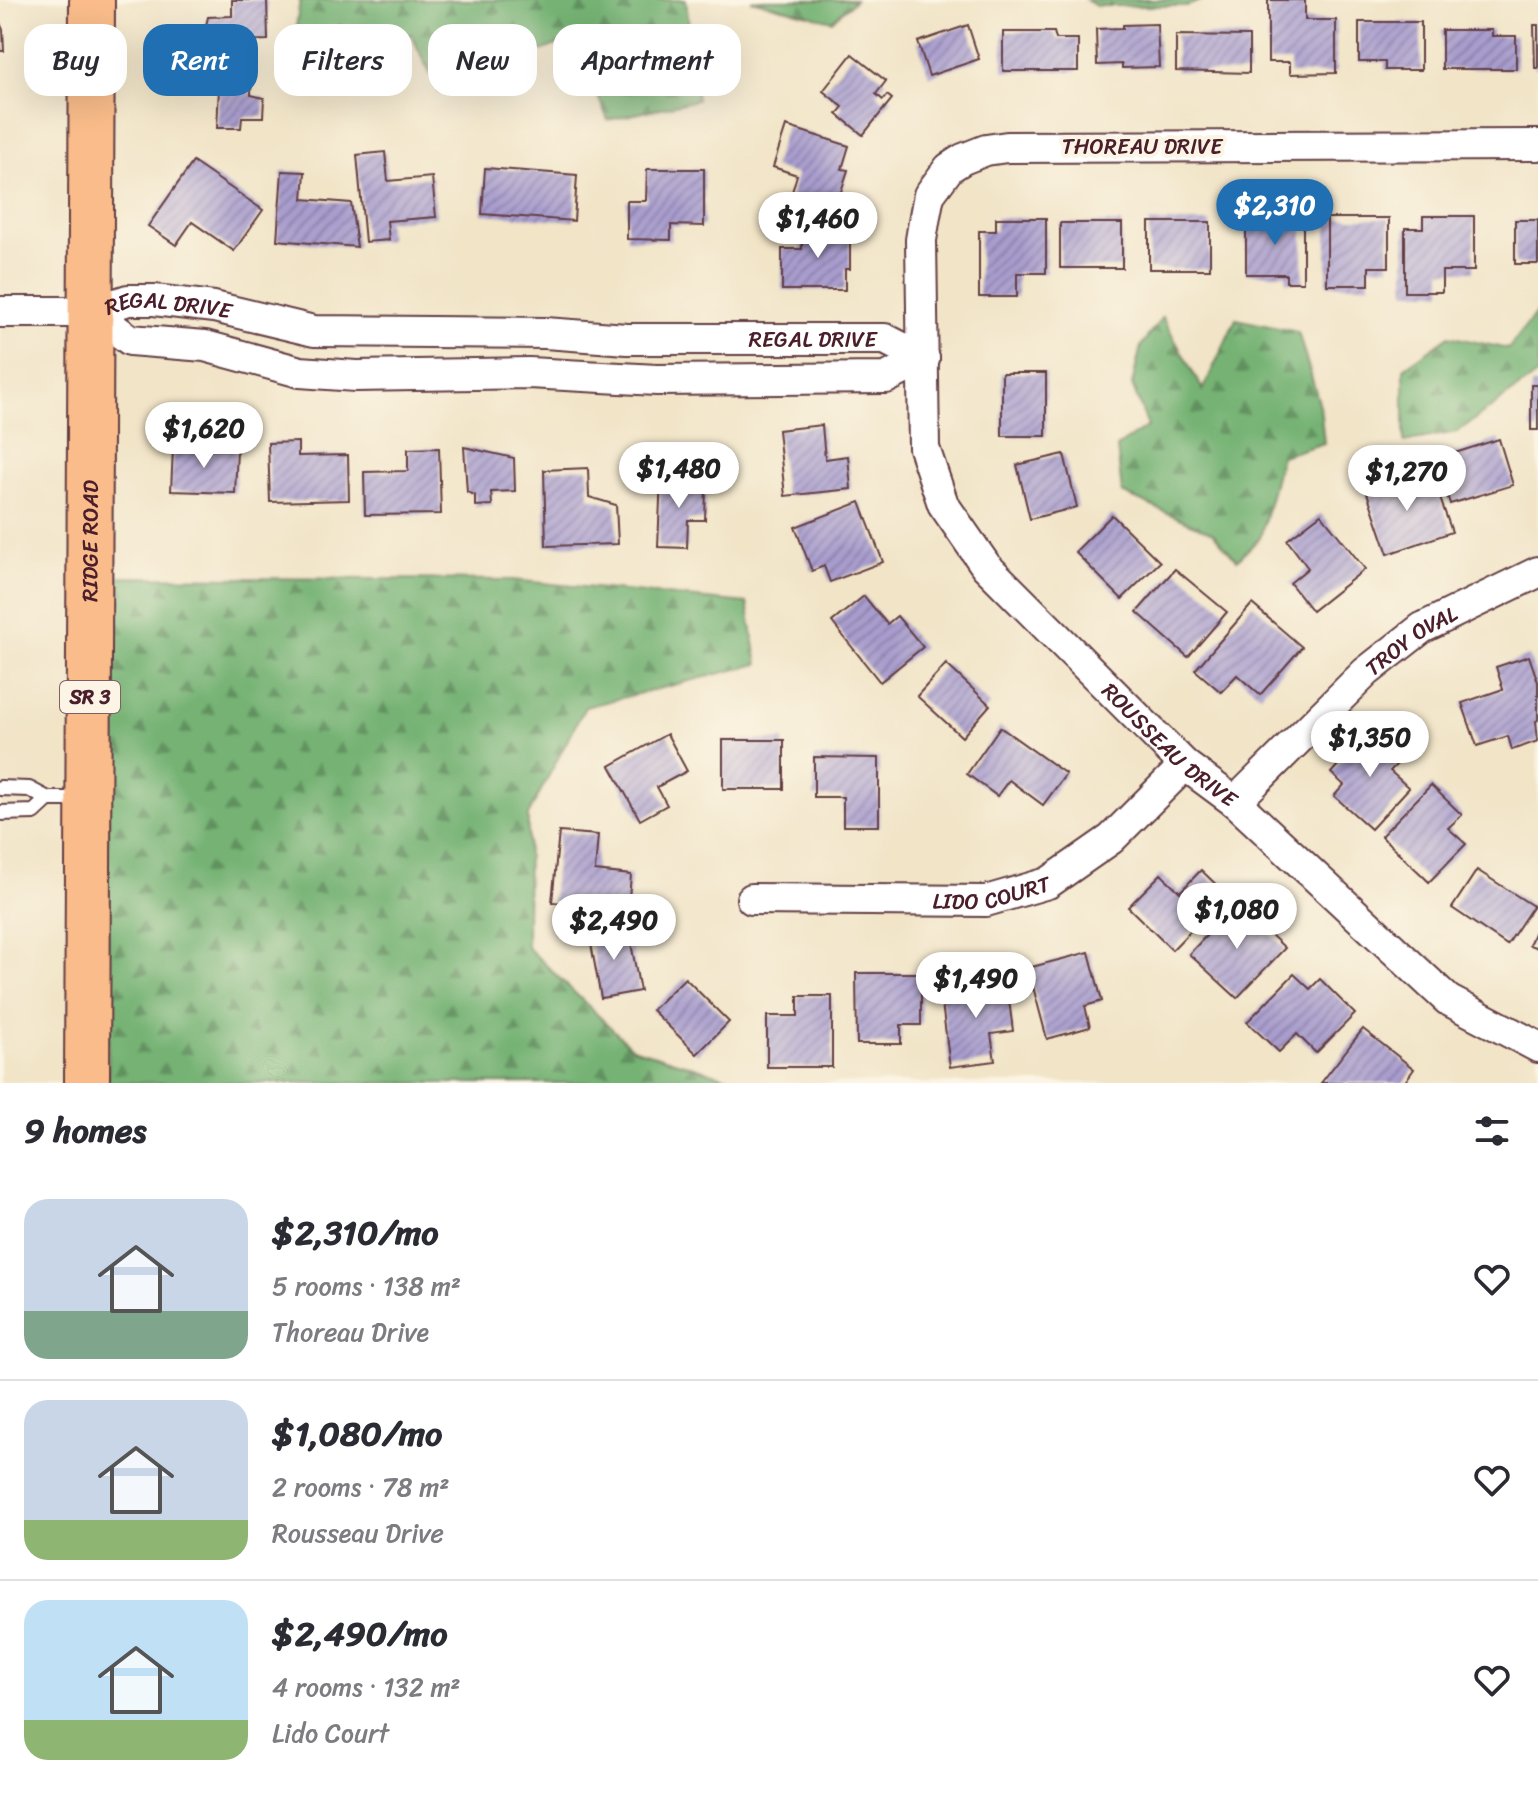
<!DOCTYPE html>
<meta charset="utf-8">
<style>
:root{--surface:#fff;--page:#f2f2f3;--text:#2b2b33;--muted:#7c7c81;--line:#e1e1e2;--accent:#1f6fb2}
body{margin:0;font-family:Sriracha,sans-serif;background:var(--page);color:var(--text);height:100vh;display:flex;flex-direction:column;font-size:30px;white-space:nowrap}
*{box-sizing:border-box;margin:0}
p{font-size:26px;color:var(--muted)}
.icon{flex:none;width:44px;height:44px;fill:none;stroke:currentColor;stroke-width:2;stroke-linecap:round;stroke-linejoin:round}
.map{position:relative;height:1083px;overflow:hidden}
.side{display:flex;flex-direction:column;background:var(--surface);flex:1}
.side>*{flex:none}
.banner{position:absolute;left:24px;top:24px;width:800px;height:72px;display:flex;gap:16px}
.price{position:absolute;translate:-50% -68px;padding:0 18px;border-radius:28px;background:#fff;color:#222;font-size:26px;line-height:52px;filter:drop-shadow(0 2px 4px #0008)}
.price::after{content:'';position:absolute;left:50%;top:48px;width:24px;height:18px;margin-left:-12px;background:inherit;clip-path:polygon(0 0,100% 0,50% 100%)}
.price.current{background:var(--accent);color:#fff}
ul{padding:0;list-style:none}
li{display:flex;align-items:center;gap:24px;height:200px;padding:0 24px}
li+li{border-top:2px solid var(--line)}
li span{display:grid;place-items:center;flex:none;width:224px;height:160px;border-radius:24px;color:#555}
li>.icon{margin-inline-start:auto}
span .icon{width:96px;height:96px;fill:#fffc;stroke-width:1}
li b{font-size:34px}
h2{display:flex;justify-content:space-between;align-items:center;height:96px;padding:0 24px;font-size:34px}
.pill{padding:0 28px;border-radius:24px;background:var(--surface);box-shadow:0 8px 32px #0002;font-size:28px;line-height:72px}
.pill.current{background:var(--accent);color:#fff}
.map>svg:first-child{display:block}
.forest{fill:url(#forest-firs);stroke:#5f684f;stroke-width:2}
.building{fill:url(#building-hatch)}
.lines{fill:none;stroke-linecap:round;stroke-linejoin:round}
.service-casing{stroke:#633d42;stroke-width:18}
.minor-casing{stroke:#633d42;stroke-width:34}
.primary-casing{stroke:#633d42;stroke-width:48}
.service{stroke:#fff;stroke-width:14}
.minor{stroke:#fff;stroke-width:30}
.primary{stroke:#f9bc8a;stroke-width:44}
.labels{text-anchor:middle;stroke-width:8;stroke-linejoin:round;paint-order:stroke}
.shield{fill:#fcf5e5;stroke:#7f5f63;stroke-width:2}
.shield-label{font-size:20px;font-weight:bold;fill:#4a1f2b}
.street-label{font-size:22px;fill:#4a1f2b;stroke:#fcf5e5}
</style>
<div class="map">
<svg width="1538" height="1083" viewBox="0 0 1538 1083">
<defs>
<pattern id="forest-firs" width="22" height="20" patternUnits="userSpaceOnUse" patternTransform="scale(2)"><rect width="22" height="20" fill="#74b273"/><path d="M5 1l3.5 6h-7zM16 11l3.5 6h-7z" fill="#61905f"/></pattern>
<pattern id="building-hatch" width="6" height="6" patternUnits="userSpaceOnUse" patternTransform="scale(2)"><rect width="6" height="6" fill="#a89dce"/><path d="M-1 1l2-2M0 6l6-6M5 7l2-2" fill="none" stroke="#8b7fa7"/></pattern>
</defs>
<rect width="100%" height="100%" fill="#fcf5e5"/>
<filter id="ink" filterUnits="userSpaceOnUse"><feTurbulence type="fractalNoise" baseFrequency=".0125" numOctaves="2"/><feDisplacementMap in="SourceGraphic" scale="16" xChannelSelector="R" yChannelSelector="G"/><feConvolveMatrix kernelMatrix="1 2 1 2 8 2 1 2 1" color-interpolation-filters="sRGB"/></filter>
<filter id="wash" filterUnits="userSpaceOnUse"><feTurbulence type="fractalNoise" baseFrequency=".006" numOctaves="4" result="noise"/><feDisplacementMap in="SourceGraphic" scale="32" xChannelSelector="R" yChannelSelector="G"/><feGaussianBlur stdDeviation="1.8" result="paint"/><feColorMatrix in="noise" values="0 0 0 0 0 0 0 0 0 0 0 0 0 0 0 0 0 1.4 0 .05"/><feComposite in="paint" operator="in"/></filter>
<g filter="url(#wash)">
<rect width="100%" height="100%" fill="#f1e4c7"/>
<g class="forest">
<polygon points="300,0 686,0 697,100 608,120 573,38 439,93 411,34 291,62"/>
<polygon points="751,0 855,0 832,21"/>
<polygon points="1086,0 1203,0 1187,6 1096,6"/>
<polygon points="1538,311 1538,374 1457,432 1404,442 1404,368 1449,336 1508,349"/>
<polygon points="1162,317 1203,390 1236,319 1298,332 1320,406 1324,443 1281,456 1260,538 1237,560 1213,533 1122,493 1117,447 1148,426 1132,385 1141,346"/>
<polygon points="107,577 512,580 747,603 758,664 585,707 528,815 527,947 632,1048 746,1083 108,1083"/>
</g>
<g id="blocks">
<g class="building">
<polygon points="232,0 267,0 268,40 202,42 208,17 232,16"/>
<polygon points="1268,0 1305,0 1305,20 1336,20 1336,73 1290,74 1290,62 1268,62"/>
<polygon points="1359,22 1421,22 1421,70 1385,70 1385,62 1359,62"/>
<polygon points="0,23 3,30 4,51 0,51"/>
<polygon points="1157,24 1159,67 1122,68 1122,64 1097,65 1096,29 1123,28 1123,25"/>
<polygon points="968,25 979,59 929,76 918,42"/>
<polygon points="1534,25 1538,25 1538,68 1535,68"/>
<polygon points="1442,30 1492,30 1492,36 1516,36 1516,69 1442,69"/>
<polygon points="1003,32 1054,32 1056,39 1078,39 1078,71 1003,71"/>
<polygon points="1176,35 1249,36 1249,73 1176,71"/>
<polygon points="852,54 886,81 876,94 883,100 887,95 892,99 863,135 837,114 843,107 823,91"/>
<polygon points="201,60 252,62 251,95 264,98 263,117 242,117 241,128 217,128 219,88 200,87"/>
<polygon points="786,126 849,146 842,169 848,170 834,213 790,199 797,175 773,167"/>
<polygon points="385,152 388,181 432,177 436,217 387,221 389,240 365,242 357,155"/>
<polygon points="193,162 263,210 234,251 192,222 176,245 148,226"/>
<polygon points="485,168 577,175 574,221 482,214"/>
<polygon points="647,169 704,169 704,226 671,225 671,240 627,239 627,201 646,201"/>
<polygon points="282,171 305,172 303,199 351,203 357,247 277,240"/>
<polygon points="1423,216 1474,216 1474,271 1442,271 1442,292 1405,292 1405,228 1423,228"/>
<polygon points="996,218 1046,218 1046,273 1017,273 1017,297 979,297 979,231 996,231"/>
<polygon points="1246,218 1303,218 1303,282 1286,282 1286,274 1246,274"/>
<polygon points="1327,218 1389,218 1389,267 1369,267 1369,285 1327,285"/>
<rect x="1515" y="220" width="23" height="44"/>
<rect x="1149" y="222" width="61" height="47"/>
<rect x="1060" y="223" width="62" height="45"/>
<polygon points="802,226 850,226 850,269 845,269 845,290 782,290 782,249 802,249"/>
<rect x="1002" y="373" width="44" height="63"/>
<rect x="1531" y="385" width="7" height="45"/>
<polygon points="822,425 825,459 848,456 851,489 785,496 778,430"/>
<polygon points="1499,439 1513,485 1450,504 1436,459"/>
<polygon points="298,442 298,456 348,455 349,500 270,502 268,443"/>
<polygon points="464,447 514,458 515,491 491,492 492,505 475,506 475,495 467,492"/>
<polygon points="173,448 237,450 235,493 171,491"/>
<polygon points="439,448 441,514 365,515 364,472 408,471 408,449"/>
<polygon points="1064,454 1077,507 1030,519 1017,465"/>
<polygon points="588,468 589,497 616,505 618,544 546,546 544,470"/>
<polygon points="1405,473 1410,489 1434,481 1452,532 1388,554 1365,487"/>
<polygon points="661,476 690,477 690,488 706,488 705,520 688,520 687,548 658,547"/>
<polygon points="860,502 883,562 830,582 824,566 812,571 795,527"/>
<polygon points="1321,514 1365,569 1312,611 1290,583 1308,568 1287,540"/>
<polygon points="1112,515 1160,562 1122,599 1075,552"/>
<polygon points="1175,569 1227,612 1188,657 1137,612"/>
<polygon points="864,596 887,624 897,616 923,647 880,682 832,622"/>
<polygon points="1252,604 1302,647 1260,695 1237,675 1221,692 1195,670"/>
<polygon points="1529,656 1538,682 1538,720 1536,721 1538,741 1512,750 1508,736 1477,746 1462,703 1503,689 1496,667"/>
<polygon points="946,664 990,705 962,737 917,696"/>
<polygon points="1000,727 1066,774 1043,805 1009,780 997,796 967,774"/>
<polygon points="1371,728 1404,757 1390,771 1409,788 1371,829 1334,796 1344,785 1331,773"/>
<polygon points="667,734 687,771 657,787 667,805 640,820 610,766"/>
<rect x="723" y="740" width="61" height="49"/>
<polygon points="814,757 879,758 879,826 843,826 843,797 814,797"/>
<polygon points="1431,785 1462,815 1448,828 1466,844 1429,882 1381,836"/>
<polygon points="559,832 598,835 595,871 631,875 628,910 552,902"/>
<polygon points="1201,870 1226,894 1172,950 1128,907 1161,874 1180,892"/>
<polygon points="1477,870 1533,906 1507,945 1452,908"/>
<polygon points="1237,903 1285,948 1237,998 1189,954"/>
<polygon points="1538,924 1538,948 1529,945"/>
<polygon points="628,927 640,991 601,998 589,933"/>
<polygon points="1089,952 1102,1001 1085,1006 1090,1027 1047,1039 1028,968"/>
<polygon points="856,973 921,973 921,1025 901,1025 901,1044 857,1044"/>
<polygon points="1294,974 1310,989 1320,979 1355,1014 1316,1053 1297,1034 1279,1052 1247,1022"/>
<polygon points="1006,977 1013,1031 991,1034 995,1061 950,1067 941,995 960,993 959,983"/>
<polygon points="685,978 729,1022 697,1054 652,1010"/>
<polygon points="798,996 832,996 832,1067 767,1067 767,1016 798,1016"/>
<polygon points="1363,1029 1414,1069 1404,1083 1321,1083"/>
</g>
</g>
</g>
<g filter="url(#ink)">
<use href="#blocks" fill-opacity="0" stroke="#633d42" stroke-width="2"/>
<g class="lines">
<defs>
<g id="service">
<polyline points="0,788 29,789 48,799 85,799"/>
<polyline points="0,813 34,812 48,799"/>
</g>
<g id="minor">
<path id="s1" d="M1538,145L1007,147L986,150L963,159L949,168L929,195L925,216L921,240L924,448L943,504L986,566L1185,765L1235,802L1448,1000L1538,1047"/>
<path id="s2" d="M0,312H92L128,300H154L214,307L314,331L545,333L627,339H885L924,359"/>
<polyline points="92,312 130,340 205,346 300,372 356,376 529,373 657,380 886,378 924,359"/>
<path id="s3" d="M1235,802L1366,672L1422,628L1538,572"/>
<path id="s4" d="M752,899L986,901L1048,883L1111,839L1185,765"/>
</g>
<g id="primary">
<path id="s5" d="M87,1083L92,0"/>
</g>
</defs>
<use href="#service" class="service-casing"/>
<use href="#minor" class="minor-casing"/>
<use href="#primary" class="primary-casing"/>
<use href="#service" class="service"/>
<use href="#minor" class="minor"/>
<use href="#primary" class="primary"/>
</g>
</g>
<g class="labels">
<rect class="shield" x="60" y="681" width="60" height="32" rx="6"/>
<g class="shield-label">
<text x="90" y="704">SR 3</text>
</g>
<g class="street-label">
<text x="1142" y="154">THOREAU DRIVE</text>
<text dy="8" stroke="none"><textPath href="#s2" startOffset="170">REGAL DRIVE</textPath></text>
<text dy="8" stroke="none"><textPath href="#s2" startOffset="818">REGAL DRIVE</textPath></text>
<text dy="8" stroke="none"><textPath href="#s5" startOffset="542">RIDGE ROAD</textPath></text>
<text dy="8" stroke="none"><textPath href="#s3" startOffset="240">TROY OVAL</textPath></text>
<text dy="8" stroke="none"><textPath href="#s1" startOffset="1272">ROUSSEAU DRIVE</textPath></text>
<text dy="8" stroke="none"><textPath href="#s4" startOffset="240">LIDO COURT</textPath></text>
</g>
</g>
</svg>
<b class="price current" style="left:1275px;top:247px">$2,310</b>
<b class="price" style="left:818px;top:260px">$1,460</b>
<b class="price" style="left:204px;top:470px">$1,620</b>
<b class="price" style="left:679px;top:510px">$1,480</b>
<b class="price" style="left:1407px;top:513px">$1,270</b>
<b class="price" style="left:1370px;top:779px">$1,350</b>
<b class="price" style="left:1237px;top:951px">$1,080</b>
<b class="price" style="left:614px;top:962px">$2,490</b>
<b class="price" style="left:976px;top:1020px">$1,490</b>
<div class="banner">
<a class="pill">Buy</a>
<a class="pill current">Rent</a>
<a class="pill">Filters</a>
<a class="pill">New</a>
<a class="pill">Apartment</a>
</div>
</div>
<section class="side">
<h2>9 homes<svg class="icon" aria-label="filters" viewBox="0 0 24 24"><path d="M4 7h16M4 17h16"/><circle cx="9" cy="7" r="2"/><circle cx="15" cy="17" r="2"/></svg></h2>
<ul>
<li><span style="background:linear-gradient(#c9d6e8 70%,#7fa58c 0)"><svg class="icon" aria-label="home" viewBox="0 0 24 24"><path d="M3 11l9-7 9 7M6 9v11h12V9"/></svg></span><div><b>$2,310/mo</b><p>5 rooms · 138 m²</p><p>Thoreau Drive</p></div><svg class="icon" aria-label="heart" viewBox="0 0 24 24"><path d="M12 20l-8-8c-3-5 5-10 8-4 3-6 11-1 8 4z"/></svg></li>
<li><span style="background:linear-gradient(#c9d6e8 75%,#8fb573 0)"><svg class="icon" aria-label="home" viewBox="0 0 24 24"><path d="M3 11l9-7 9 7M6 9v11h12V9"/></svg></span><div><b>$1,080/mo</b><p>2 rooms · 78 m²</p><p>Rousseau Drive</p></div><svg class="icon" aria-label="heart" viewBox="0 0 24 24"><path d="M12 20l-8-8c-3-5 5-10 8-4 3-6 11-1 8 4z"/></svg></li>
<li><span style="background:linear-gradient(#bfe0f5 75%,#8fb573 0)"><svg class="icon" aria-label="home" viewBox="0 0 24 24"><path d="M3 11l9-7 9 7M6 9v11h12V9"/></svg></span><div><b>$2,490/mo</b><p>4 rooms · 132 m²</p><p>Lido Court</p></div><svg class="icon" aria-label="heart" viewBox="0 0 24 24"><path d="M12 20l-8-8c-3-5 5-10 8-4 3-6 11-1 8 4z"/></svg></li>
</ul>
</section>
